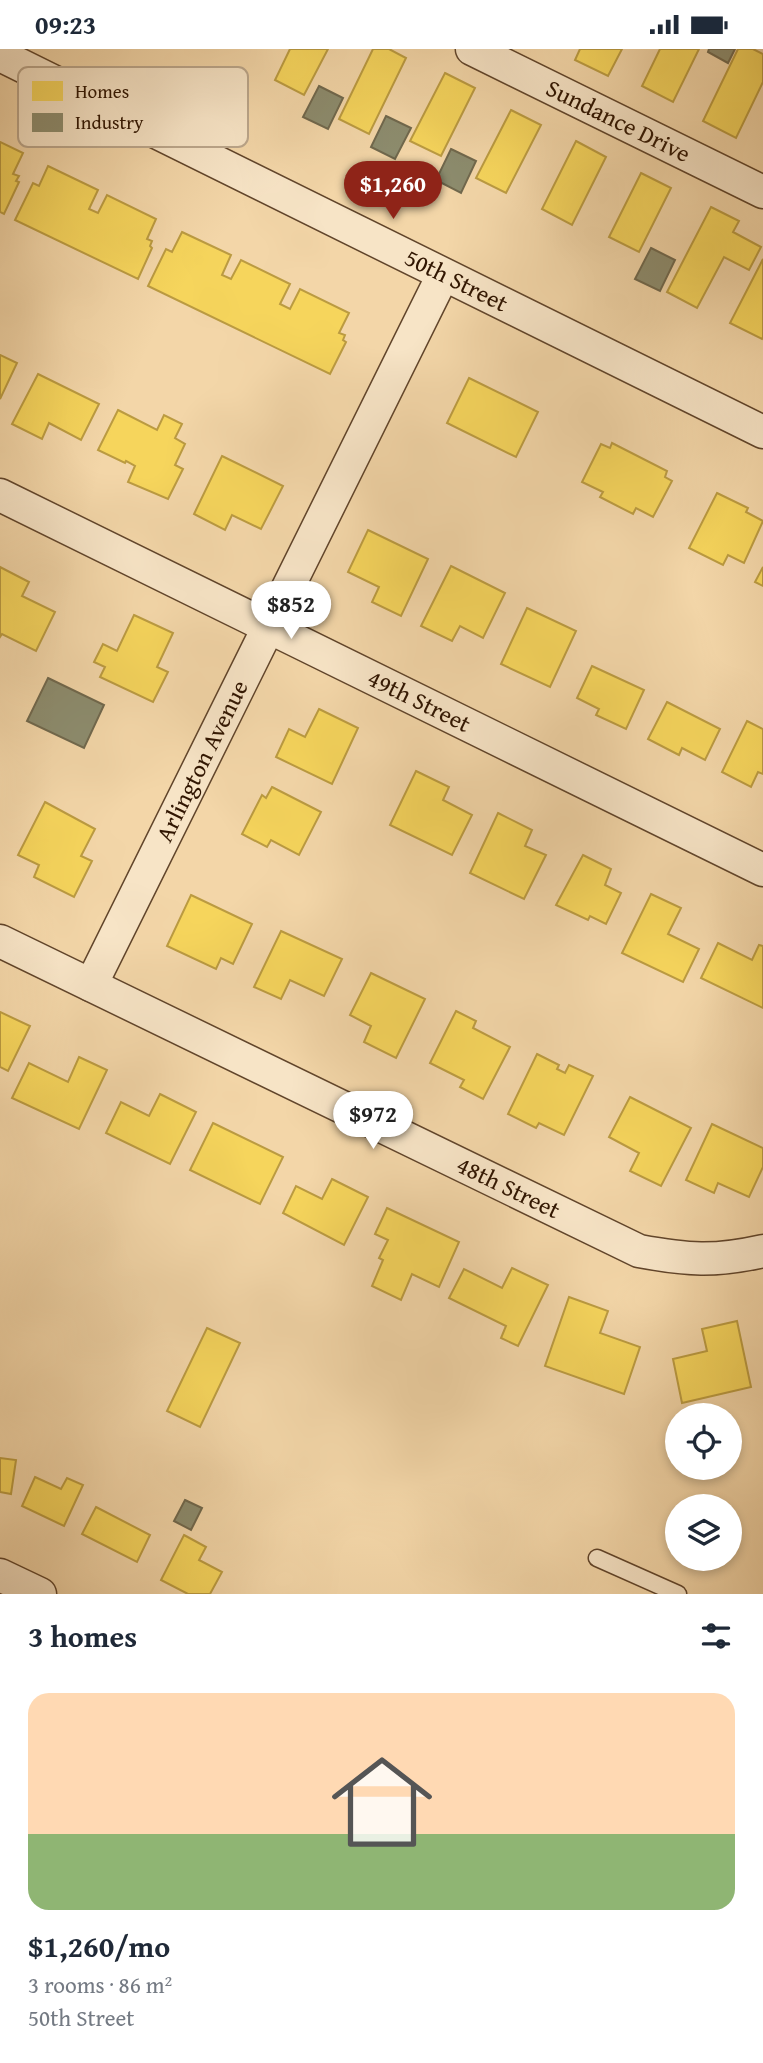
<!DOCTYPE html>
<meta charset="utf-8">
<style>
:root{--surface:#fff;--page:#f6f6f7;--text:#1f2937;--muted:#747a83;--line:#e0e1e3;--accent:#8f2418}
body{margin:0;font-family:"Gentium Book Plus",serif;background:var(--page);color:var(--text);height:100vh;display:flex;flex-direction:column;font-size:26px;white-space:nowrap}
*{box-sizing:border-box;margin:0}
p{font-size:23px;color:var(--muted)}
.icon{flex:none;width:38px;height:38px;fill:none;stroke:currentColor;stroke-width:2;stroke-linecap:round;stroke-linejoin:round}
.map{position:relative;height:1545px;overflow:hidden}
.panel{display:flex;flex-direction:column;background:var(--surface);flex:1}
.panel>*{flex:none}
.buttons{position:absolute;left:665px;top:1354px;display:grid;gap:14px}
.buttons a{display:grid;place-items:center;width:77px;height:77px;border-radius:50%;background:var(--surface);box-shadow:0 4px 10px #0003;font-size:35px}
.price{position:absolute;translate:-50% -60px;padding:0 16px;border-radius:24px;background:#fff;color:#222;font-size:23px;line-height:46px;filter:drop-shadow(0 2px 4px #0008)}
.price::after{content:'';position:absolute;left:50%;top:42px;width:21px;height:16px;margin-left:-10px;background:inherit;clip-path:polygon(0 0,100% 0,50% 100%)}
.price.current{background:var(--accent);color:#fff}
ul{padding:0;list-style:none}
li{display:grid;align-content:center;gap:14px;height:371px;padding:0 28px}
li+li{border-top:2px solid var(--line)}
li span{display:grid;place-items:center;height:217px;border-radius:21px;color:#555}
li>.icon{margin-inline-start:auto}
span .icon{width:126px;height:126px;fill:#fffc;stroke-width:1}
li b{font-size:30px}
h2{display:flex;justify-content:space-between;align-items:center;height:84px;padding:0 28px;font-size:30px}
.status{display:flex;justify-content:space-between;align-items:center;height:49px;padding:0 35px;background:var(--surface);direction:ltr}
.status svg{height:19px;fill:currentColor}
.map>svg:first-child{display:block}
.homes{fill:#f6d55c;stroke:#bb9b41;stroke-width:2}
.industry{fill:#8c8c6e;stroke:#70684d;stroke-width:2}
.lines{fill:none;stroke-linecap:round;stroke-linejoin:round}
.lane-casing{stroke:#61452b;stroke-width:19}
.street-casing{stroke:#61452b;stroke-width:35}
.lane{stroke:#f7e4c6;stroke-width:16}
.street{stroke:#f7e4c6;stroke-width:32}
.labels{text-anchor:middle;stroke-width:7;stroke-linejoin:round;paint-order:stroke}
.street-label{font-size:24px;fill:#301501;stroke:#f7e4c6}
.key{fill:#f7e4c6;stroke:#bba68b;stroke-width:2}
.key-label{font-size:19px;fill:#301501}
</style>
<div class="status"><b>09:23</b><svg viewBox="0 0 49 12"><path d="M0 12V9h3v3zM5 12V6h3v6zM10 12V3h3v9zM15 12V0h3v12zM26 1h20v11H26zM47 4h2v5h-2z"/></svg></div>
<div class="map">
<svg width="763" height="1545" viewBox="0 0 763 1545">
<rect width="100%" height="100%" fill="#f3d6a8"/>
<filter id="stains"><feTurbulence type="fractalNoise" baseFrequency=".00286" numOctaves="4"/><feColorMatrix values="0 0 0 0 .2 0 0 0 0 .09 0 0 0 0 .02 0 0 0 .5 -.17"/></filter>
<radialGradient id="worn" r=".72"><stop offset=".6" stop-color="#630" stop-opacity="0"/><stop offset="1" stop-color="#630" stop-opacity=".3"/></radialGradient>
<g class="homes">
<polygon points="290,0 328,0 304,46 275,31"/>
<polygon points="373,0 389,0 406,9 369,85 339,70"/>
<polygon points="580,0 622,0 608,27 575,11"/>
<polygon points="660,0 699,0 673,53 642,37"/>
<polygon points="738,0 753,0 763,5 763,33 736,89 703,72"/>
<polygon points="445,24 475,39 441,107 410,92"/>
<polygon points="511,61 541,76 506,144 476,129"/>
<polygon points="576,92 606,108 572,176 542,160"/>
<polygon points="0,93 23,104 13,125 19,127 16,132 19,133 4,165 0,163"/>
<polygon points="48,117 98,141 89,160 98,164 107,146 156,170 147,190 152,192 150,197 152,199 138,230 15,171 33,134 39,137"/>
<polygon points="641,124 671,139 639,203 609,188"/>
<polygon points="711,158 739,172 733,183 761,198 749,221 724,208 697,259 667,243"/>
<polygon points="182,183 231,206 222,226 231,230 241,211 290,235 280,255 290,260 300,240 349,264 339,284 345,286 343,291 346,293 330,325 148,237 166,200 172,203"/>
<polygon points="763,210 763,288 762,290 730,274"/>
<polygon points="0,306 17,314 0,350"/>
<polygon points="38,325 99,355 81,391 49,374 42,390 12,375"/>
<polygon points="469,329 538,363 516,408 447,374"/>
<polygon points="118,361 157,381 164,366 182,375 175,389 185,395 175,416 183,420 168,450 128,433 135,417 126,412 125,414 98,401"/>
<polygon points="612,394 667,422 665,428 672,432 653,468 636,459 633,465 600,448 603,443 582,433 601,395 610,399"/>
<polygon points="222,407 283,437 261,480 232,466 225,481 194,465"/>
<polygon points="717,444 748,459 746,463 763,472 744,514 728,506 723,516 689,499"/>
<polygon points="368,481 428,510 401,567 372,553 379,538 348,523"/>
<polygon points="451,517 505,544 483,589 460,577 452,592 421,577"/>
<polygon points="0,518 29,533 22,547 55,563 36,602 2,585 0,588"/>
<polygon points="763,518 763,537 755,533"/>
<polygon points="527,559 576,582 550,638 501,615"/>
<polygon points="134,566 173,584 157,618 168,623 153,653 100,628 105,618 94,613 103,595 117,602"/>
<polygon points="592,617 644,641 626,680 596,666 599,660 577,649"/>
<polygon points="667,653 720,680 705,711 682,699 679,706 648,690"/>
<polygon points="319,660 358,679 332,735 276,708 289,680 305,688"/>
<polygon points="747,672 763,680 763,725 758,723 751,738 722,723"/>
<polygon points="416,722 449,738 443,751 472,766 452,806 390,776"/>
<polygon points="272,738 321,763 299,806 271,791 267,798 242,785 262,746 266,749"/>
<polygon points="45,753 95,780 81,807 92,812 74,848 34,828 39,816 18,806"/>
<polygon points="498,764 532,781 525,797 546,806 524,850 470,824"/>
<polygon points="583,806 611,820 605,836 621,844 606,875 590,867 588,871 556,856"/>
<polygon points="651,845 681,859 668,885 699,900 683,933 622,904"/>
<polygon points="191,846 252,875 233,915 221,909 216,920 167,897"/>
<polygon points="281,882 342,910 324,947 290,931 281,950 254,938"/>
<polygon points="718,894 752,911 759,896 763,897 763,959 701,929"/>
<polygon points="371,924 425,950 396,1009 364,993 371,977 350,966"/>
<polygon points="456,962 476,972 473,979 510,998 483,1050 460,1038 464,1031 430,1014"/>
<polygon points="0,963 30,977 8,1022 0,1018"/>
<polygon points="537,1005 559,1016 557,1020 565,1024 569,1016 593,1027 564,1086 539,1074 536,1079 508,1065"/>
<polygon points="79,1008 107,1021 79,1080 12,1049 29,1014 68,1033"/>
<polygon points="160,1045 196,1063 170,1115 106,1084 121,1053 149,1067"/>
<polygon points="630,1048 691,1079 661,1137 630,1122 639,1104 609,1088"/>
<polygon points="213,1074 283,1108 260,1155 190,1121"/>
<polygon points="712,1075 763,1099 763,1118 749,1148 718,1134 714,1144 686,1131"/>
<polygon points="332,1130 368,1148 344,1196 283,1164 296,1137 322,1150"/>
<polygon points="387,1159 459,1193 439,1238 412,1225 401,1251 372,1237 383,1211 379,1209 388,1191 375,1185"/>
<polygon points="512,1219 548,1236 518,1297 501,1289 506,1277 449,1249 464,1220 502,1239"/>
<polygon points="569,1248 608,1262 600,1284 640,1298 624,1345 545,1317"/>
<polygon points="737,1272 751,1338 682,1354 673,1310 707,1302 702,1280"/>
<polygon points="207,1279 240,1294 200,1378 167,1362"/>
<polygon points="0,1409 16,1411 11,1445 0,1443"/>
<polygon points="35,1428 61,1440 67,1429 83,1436 64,1477 22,1457"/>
<polygon points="96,1458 150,1486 137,1513 82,1485"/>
<polygon points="184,1486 206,1498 199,1511 222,1523 210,1545 188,1545 161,1531"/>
</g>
<g class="industry">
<polygon points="709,0 735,0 728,14 708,3"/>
<polygon points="319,37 343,49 328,80 303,68"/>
<polygon points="386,67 411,79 395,110 371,98"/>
<polygon points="451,100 476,112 461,144 436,131"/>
<polygon points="651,199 675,211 660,242 635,230"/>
<polygon points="48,629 104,656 84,699 27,672"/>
<polygon points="185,1451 202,1459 191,1481 174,1472"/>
</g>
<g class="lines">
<defs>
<polyline id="lane" points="597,1509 678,1545"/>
<g id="street">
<path id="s1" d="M472,0L763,143"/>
<path id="s2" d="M0,6L763,383"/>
<path id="s3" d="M0,446L763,821"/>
<path id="s4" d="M0,892L639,1202C688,1211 714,1213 763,1202"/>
<path id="s5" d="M91,936L443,226"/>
<polyline points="0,1526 40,1545"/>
</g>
</defs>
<use href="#lane" class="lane-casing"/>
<use href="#street" class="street-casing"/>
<use href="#lane" class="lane"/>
<use href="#street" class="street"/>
</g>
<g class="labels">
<g class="street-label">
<text dy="8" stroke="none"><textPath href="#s1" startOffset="163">Sundance Drive</textPath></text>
<text dy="8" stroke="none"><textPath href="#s2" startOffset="509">50th Street</textPath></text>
<text dy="8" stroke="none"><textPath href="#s3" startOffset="467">49th Street</textPath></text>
<text dy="8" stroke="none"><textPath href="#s5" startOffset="250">Arlington Avenue</textPath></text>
<text dy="8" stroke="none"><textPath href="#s4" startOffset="565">48th Street</textPath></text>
</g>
</g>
<rect x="18" y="18" width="230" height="80" rx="10" class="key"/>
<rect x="32" y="32" width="31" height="20" fill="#f6d55c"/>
<rect x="32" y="64" width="31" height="19" fill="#8c8c6e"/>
<g class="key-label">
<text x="75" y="49">Homes</text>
<text x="75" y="80">Industry</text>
</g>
<rect width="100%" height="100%" filter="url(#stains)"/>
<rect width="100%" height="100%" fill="url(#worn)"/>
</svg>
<div class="buttons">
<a><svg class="icon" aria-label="locate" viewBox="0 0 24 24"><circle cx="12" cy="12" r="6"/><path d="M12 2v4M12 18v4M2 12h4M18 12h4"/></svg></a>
<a><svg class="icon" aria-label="layers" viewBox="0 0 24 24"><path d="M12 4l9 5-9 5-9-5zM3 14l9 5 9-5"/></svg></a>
</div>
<b class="price current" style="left:393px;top:172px">$1,260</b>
<b class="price" style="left:291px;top:592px">$852</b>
<b class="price" style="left:373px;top:1102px">$972</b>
</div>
<section class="panel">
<h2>3 homes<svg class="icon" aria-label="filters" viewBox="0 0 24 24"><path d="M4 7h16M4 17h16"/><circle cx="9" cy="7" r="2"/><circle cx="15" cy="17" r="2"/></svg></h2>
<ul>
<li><span style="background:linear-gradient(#ffd9b3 65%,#8fb573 0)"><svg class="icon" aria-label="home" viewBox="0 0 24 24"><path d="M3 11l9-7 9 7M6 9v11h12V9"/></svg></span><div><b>$1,260/mo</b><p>3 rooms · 86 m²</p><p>50th Street</p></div></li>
</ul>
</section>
